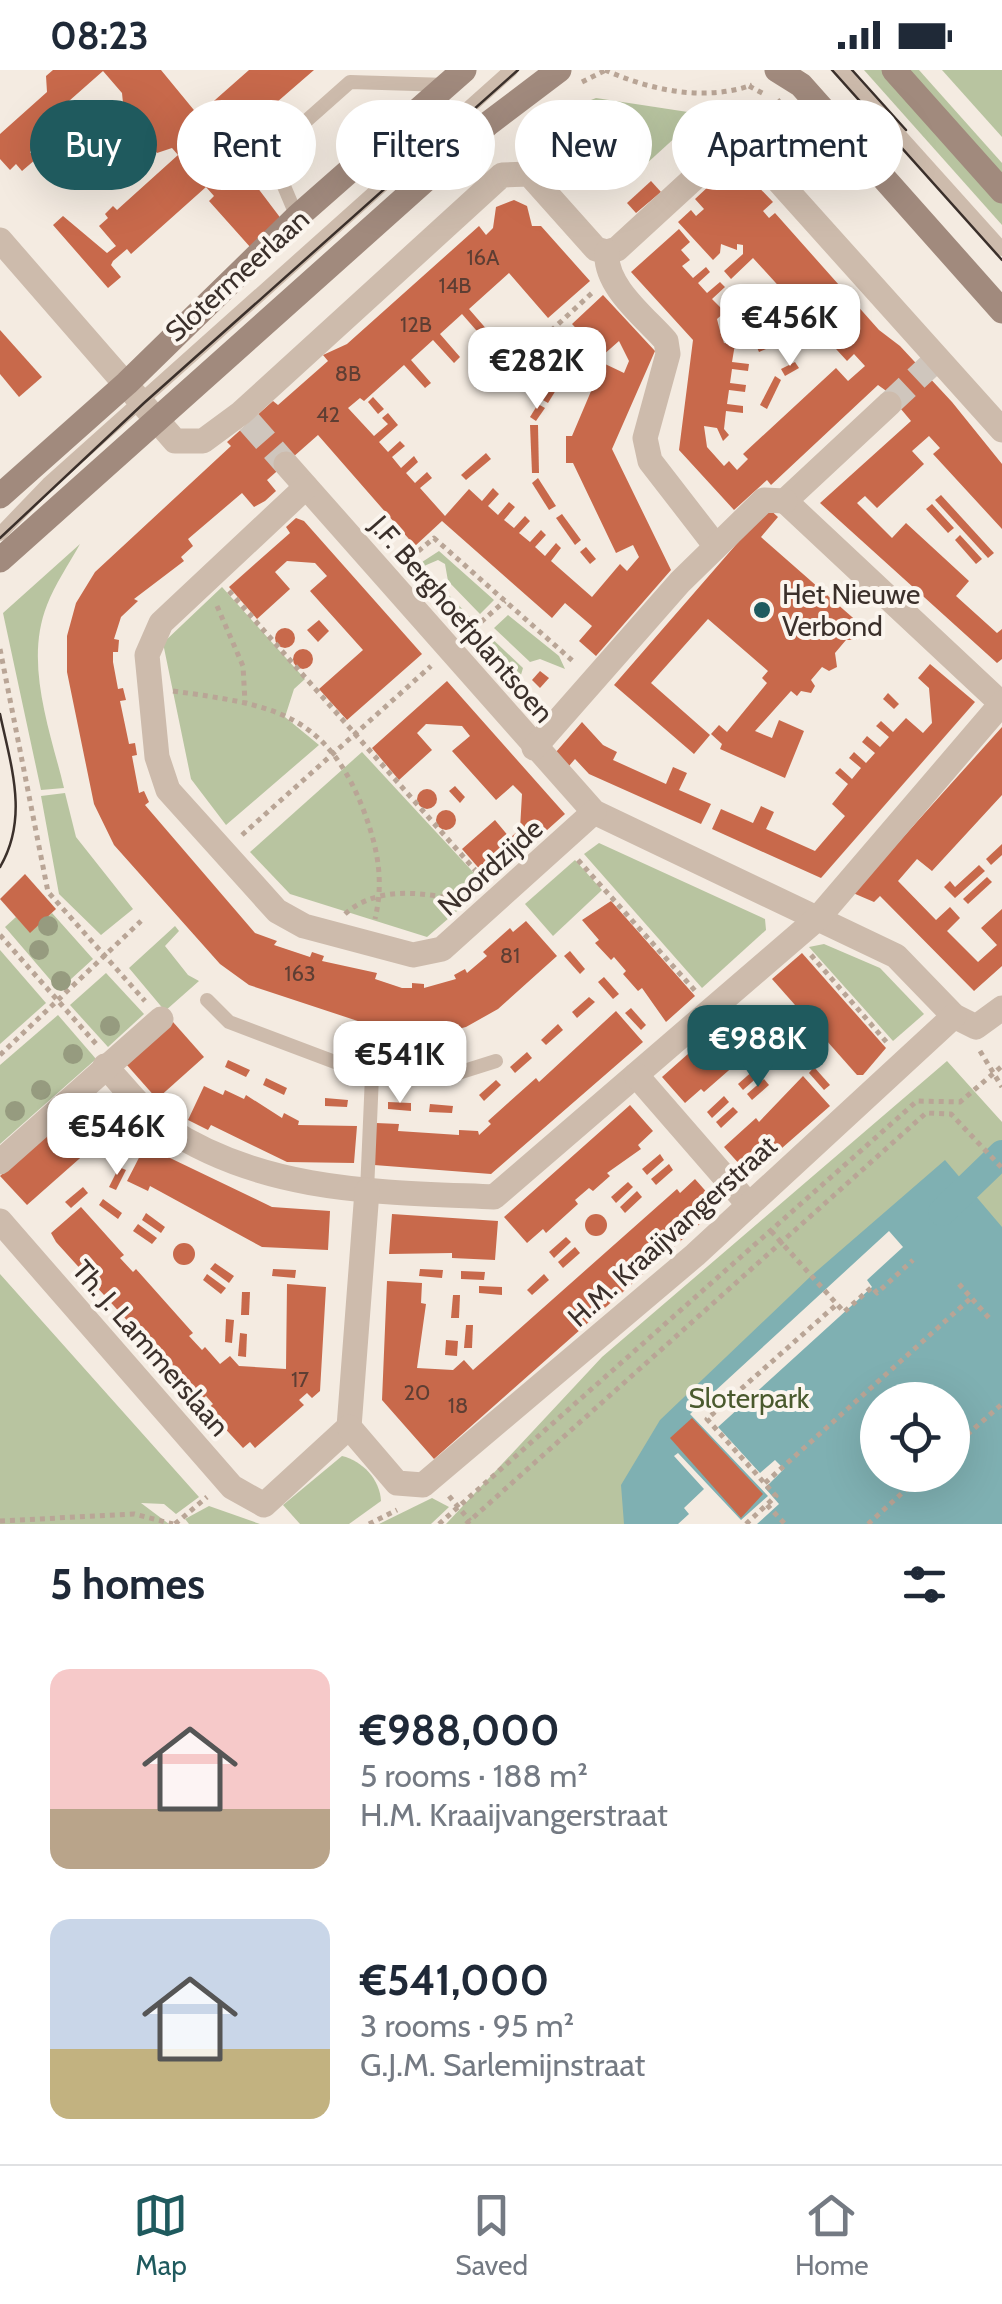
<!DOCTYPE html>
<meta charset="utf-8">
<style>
:root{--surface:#fff;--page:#f2f2f3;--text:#1f2937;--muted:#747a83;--line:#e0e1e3;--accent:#1f5a5e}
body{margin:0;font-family:Cabin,sans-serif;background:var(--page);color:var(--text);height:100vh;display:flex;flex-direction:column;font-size:38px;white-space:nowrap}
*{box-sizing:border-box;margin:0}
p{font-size:32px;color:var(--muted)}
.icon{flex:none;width:55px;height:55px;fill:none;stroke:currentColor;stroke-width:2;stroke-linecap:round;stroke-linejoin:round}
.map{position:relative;height:1454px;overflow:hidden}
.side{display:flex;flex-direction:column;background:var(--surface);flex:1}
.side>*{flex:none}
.guide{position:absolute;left:30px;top:30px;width:942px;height:90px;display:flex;gap:20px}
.controls{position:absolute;left:860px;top:1312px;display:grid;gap:20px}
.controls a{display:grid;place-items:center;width:110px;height:110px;border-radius:50%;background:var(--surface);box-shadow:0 10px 40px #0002;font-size:50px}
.price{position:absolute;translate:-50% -85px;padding:0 22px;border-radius:20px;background:#fff;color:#222;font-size:32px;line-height:65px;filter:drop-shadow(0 2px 5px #0008)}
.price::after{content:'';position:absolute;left:50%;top:60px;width:30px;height:22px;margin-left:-15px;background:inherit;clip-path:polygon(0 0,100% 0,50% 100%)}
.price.selected{background:var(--accent);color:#fff}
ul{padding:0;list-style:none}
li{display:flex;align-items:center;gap:30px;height:250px;padding:0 50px}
li span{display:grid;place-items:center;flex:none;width:280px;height:200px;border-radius:20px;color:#555}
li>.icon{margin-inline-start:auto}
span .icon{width:120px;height:120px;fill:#fffc;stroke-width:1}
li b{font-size:42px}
h2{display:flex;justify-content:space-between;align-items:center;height:120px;padding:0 50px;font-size:42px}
.tag{padding:0 35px;border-radius:45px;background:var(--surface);box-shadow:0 10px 40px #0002;font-size:35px;line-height:90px}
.tag.selected{background:var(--accent);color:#fff}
.status{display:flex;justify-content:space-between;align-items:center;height:70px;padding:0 50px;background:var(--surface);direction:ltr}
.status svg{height:28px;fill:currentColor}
.menu{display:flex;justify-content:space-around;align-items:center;height:140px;border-top:2px solid var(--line);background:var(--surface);font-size:28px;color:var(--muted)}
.menu a{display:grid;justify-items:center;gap:5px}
.menu .selected{color:var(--accent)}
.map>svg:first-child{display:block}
.green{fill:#b8c4a0;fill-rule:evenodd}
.water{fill:#7fb0b2;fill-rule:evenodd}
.pier{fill:#f4ebe1}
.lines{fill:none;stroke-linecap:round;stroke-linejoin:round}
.canal{stroke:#7fb0b2;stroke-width:28}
.building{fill:#c8694b}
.street-tunnel{stroke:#cfc6bd;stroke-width:25;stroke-dasharray:25 12;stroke-linecap:butt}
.path{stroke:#b9a596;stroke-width:5;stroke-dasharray:5 5;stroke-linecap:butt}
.lane{stroke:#cdbbac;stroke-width:14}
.street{stroke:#cdbbac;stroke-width:25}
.secondary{stroke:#a18a7d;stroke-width:25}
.tram{stroke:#3b302b;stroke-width:2.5}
.tree{fill:#969b7f}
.poi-dot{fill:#1f5a5e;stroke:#fbf5ee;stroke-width:4}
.labels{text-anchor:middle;stroke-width:8;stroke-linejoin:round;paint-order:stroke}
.number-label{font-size:22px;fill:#5e3e33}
.street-label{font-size:28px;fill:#3b302b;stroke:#fbf5ee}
.poi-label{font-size:28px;fill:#3b302b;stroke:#fbf5ee;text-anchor:start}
.park-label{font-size:28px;fill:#4a5a2e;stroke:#fbf5ee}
</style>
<div class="status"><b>08:23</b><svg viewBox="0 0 49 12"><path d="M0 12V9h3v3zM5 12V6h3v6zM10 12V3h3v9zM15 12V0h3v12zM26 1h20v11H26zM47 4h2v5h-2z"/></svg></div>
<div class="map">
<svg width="1002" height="1454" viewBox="0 0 1002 1454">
<rect width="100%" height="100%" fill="#f4ebe1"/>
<g class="green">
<polygon points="864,0 884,0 1002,132 1002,155"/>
<polygon points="904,0 919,0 1002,93 1002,110"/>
<polygon points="942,0 1002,0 1002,67"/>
<polygon points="596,28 701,44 645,95 586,32"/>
<path d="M80,474C69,494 55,514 47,535C24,593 50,660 64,718L41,720L3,543Z"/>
<polygon points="439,481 494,530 480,544 448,511 445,494 438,490 424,496 424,512 433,518 440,516 472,549 460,561 417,513 419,494"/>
<polygon points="222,517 305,609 294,619 285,647 319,675 226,755 191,709 163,573"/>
<polygon points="508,545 559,586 565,599 540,589 530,592 494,558"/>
<polygon points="487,564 523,598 518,615 532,630 530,636 474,575"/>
<polygon points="362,682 486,816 427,867 290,824 250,782"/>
<polygon points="65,723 76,767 133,839 101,865 59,824 41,726"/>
<polygon points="599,773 765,849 766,860 702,918 584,784"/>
<polygon points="575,790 602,820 553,866 525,834"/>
<polygon points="52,843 93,889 59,920 5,857 16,847 30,862"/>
<polygon points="175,856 179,861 165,876 188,905 199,911 165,941 129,898"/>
<polygon points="824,874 880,898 924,944 893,971 809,877"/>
<polygon points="0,880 46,933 0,974"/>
<polygon points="106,903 144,944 108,977 70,935"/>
<polygon points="58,945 96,989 0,1074 0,995"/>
<path d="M947,991L1002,1052V1454H446L602,1287ZM878,1330H952V1405H878Z"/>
<polygon points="0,1204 199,1427 176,1444 164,1434 141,1433 169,1454 0,1454"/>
<path d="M342,1386C363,1391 380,1410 381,1431L349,1454H300L283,1435Z"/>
<polygon points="432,1428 449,1437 431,1454 379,1454"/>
<polygon points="209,1436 260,1454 189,1454 185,1449"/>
</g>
<path class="water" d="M945,1090L1002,1157V1454H624L621,1415L660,1350L811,1206ZM878,1330H952V1405H878Z"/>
<polygon class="pier" points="889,1161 903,1177 867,1210 872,1217 718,1357 760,1403 775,1390 784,1399 765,1418 779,1434 757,1454 678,1454 689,1444 684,1438 704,1419 674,1386 678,1383 741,1450 768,1426 690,1344"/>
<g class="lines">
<polyline class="canal" points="942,1142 1002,1084"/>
</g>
<g class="building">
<polygon points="53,0 161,0 198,45 249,0 314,0 223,79 234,94 237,91 241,96 248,92 254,100 248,105 282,150 251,178 209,131 214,126 206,117 131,184 127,179 113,191 111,195 121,207 108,218 53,155 63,146 107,183 116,176 99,156 108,148 105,144 113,136 117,140 178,85 172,78 157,83 147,71 152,66 133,45 128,50 118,38 123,33 122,23 103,1 69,31 75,37 69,42 72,45 30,82 36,89 22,101 16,94 10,100 0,89 0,64 47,22 46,6"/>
<polygon points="725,101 744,102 773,132 763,141 769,148 775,143 879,260 900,276 952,332 1002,394 1002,459 933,384 940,378 929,366 912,381 924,394 877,438 865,426 857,433 892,468 906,453 969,511 956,526 997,563 1002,559 1002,589 997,593 820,433 911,351 885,320 878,315 771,415 767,410 734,440 679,380 693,270 631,202 679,159 690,172 681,180 690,190 682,196 693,208 706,197 710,202 698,213 707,223 720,212 725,217 712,229 725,242 717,249 720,261 724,273 735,274 732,292 749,294 748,301 732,299 730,313 746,315 745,322 729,320 727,334 743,336 743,343 726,341 724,359 729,365 723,371 717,358 704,356 707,377 724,396 729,391 737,400 748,389 743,384 836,298 848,311 865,296 854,284 847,291 753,188 731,209 724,201 743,184 743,175 737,174 737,180 721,174 720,183 713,190 678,152 691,140 696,146 704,139 695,129"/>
<polygon points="651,111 661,122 636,143 627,133"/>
<polygon points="514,130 527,136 532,156 541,156 590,211 548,248 509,203 469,239 489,262 483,268 462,244 440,264 460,287 454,293 433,270 411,290 431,313 425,318 404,295 364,331 360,328 348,338 374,366 388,354 382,348 388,343 398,355 379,372 388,382 400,371 405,376 392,387 401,398 414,386 418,392 406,403 415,413 427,402 432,408 420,418 445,446 469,419 482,431 493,418 499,424 488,436 498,445 509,432 515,437 504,450 514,458 525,446 530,451 519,463 530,472 541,460 546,465 535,477 545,486 556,473 561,478 551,491 592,527 620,494 627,501 639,487 633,475 616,483 573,393 566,393 566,366 572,366 603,293 624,303 629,291 619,271 602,286 572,254 603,225 655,281 612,379 671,500 596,586 579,571 592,556 565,533 552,548 442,451 415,476 318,365 267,410 276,421 265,431 254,437 242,423 188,469 193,476 181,487 184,491 134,529 138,531 121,547 114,569 119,570 118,582 113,582 113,592 118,619 123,618 126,630 120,631 129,674 135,673 137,685 132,686 139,723 144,721 149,732 145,735 255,863 277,871 274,875 310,887 312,882 324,886 322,891 377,903 375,909 402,918 412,918 412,913 424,914 424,918 456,909 454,905 465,899 467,903 487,886 483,882 510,858 513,862 526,851 557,886 498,939 466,957 433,965 397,964 249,915 220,894 114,775 94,734 67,602 67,566 76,533 95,502 231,376 227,372 273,331 278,335 328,291 323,285 347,274 479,156 486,165 493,158 496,137"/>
<polygon points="747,236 766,279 759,282 740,239"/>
<polygon points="768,244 800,279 795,284 762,249"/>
<polygon points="0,260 42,307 19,327 0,304"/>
<polygon points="562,263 568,268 557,278 562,285 556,290 546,278"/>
<polygon points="795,292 799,298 785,306 781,299"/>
<polygon points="561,298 568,302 559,315 553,311"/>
<polygon points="775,306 781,310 767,339 760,335"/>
<polygon points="550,316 556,320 548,333 541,329"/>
<polygon points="373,327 384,339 378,344 368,332"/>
<polygon points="538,334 545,338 536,351 530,347"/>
<polygon points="530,355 538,355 539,403 532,403"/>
<polygon points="486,383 491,389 466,410 461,405"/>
<polygon points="538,408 556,436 549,440 532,413"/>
<polygon points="941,425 994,483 988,488 935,430"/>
<polygon points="932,434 954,458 948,463 926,439"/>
<polygon points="768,438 778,447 761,467 860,554 855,559 857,570 846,570 835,583 837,597 829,601 822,597 811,610 815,616 811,623 801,621 797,626 791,621 755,661 772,668 779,650 804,661 785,708 720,679 722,674 711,664 719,655 727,662 767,613 762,608 768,601 708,549 651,613 710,665 694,684 614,615"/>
<polygon points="562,444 581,470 575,475 556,448"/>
<polygon points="296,448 304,451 422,584 347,650 319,619 363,580 310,521 327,506 315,493 287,491 275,502 290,519 257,549 229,517 290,463 286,457"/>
<polygon points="960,465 982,489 976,494 955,470"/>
<polygon points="586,477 596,489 590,494 580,482"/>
<polygon points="319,550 329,561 318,572 307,560"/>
<circle cx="285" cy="568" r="10"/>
<circle cx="303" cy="589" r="10"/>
<polygon points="930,594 975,632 821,808 712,759 721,739 753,753 761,736 774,742 766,759 815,781 845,746 832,734 848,714 835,703 840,698 852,709 861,698 849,688 854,682 866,693 875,683 862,672 867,666 880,677 889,667 876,656 881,651 893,662 906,648 923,663 932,653 929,618 918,608"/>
<polygon points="540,601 549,608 540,618 532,610"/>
<polygon points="447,611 565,744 490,811 462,779 495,750 510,768 520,759 522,724 513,715 496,730 452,681 470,666 462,656 426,654 417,663 432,680 399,710 372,678"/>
<polygon points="888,623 899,634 894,639 883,629"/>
<polygon points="582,652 603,675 617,682 613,690 666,714 673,697 687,703 679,720 711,734 701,754 589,704 575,689 569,696 556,682"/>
<polygon points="1002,657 1002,725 932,801 917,789 898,811 936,850 950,837 960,848 947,861 978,892 997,875 981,858 1002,839 1002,896 974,921 880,826 874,832 853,823"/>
<polygon points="455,716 465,727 460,733 449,721"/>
<circle cx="427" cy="729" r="10"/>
<circle cx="446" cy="750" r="10"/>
<polygon points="1002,774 1002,785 991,795 986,789"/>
<polygon points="979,795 985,801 955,828 944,817 950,811 955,817"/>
<polygon points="25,804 56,839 30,863 0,829"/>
<polygon points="987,807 992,812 968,834 963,829"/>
<polygon points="611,831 695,926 666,952 642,918 638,921 623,904 626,901 614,887 611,890 595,873 599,870 582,850"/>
<polygon points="570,881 585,899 580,904 564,886"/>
<polygon points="802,883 886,978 863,1005 857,1005 772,909"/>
<polygon points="604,907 619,924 613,929 598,912"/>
<polygon points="589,927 595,932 577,948 572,942"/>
<polygon points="759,935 774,952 769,958 753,940"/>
<polygon points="742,936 768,966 704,1022 701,1019 685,1033 662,1007"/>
<polygon points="631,938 646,955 641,960 625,943"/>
<polygon points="616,941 643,972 491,1104 374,1095 376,1053 399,1054 398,1061 459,1065 459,1060 478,1061 479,1065 491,1054 488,1051 536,1008 539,1012"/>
<polygon points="173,952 204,987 157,1029 126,994"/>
<polygon points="558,954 563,960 546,975 541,970"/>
<circle cx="788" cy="984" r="11"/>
<polygon points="527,982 532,988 515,1003 510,997"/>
<polygon points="228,990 250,1000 246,1007 225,997"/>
<polygon points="814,997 830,1015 824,1020 809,1003"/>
<polygon points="755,999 760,1005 743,1020 738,1014"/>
<polygon points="803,1006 830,1036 750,1106 724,1077 756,1048 759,1052"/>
<polygon points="266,1008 287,1018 284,1025 263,1015"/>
<polygon points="764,1009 769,1015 752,1030 747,1024"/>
<polygon points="496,1010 501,1015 484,1031 479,1025"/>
<polygon points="204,1016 223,1025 225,1020 244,1029 246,1025 282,1048 284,1043 299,1051 298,1055 357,1056 354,1093 287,1092 211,1055 208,1060 188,1050"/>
<polygon points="95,1022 122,1051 27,1135 0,1106"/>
<polygon points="724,1026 729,1032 712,1048 707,1042"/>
<polygon points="325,1028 348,1030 347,1037 325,1036"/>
<polygon points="388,1032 411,1033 411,1041 388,1039"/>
<polygon points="430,1034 453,1036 452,1043 429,1042"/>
<polygon points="630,1035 653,1061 638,1075 641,1079 607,1103 610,1106 593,1121 589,1118 575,1130 578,1134 546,1163 543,1159 527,1173 504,1147"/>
<polygon points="733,1037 738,1042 721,1058 716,1052"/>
<polygon points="145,1076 272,1137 330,1141 328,1180 262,1177 150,1116 148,1121 127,1111"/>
<polygon points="660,1084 664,1090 647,1105 642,1099"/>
<polygon points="669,1094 673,1100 656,1115 651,1109"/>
<polygon points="119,1097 126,1100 116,1120 109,1117"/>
<polygon points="695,1109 718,1135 710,1145 434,1389 382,1330 387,1211 422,1213 421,1233 426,1234 417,1298 453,1300 464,1290 473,1300 677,1119 680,1123"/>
<polygon points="628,1112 633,1117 616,1133 611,1127"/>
<polygon points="83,1117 88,1123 71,1138 65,1132"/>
<polygon points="637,1121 642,1127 625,1143 620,1137"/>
<polygon points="103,1129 122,1143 118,1149 99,1135"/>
<polygon points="81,1137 124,1185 120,1188 133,1202 136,1199 193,1263 189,1266 202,1280 205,1277 220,1294 230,1286 239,1296 286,1299 287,1214 326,1217 320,1321 312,1328 307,1323 299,1330 304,1335 255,1378 250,1372 243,1378 207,1339 213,1334 206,1326 200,1331 56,1172 51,1163"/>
<polygon points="146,1143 165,1157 161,1163 142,1150"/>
<polygon points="392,1144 498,1151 495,1190 452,1188 452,1183 389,1184"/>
<circle cx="596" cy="1155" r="11"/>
<polygon points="138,1154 157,1168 152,1174 133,1161"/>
<polygon points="566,1167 571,1172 554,1188 549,1182"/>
<circle cx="184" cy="1184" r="11"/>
<polygon points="575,1177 580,1183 563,1198 558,1192"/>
<polygon points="215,1193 234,1206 229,1213 210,1199"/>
<polygon points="273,1199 296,1200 295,1208 272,1206"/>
<polygon points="420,1199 443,1200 442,1208 419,1206"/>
<polygon points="461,1201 485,1202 484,1210 461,1209"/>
<polygon points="207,1204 226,1218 221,1224 203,1210"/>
<polygon points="544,1204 549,1210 532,1225 527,1220"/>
<polygon points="479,1216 502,1217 502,1225 479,1223"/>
<polygon points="242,1222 250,1222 249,1245 241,1245"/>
<polygon points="453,1225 460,1225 459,1248 451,1248"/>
<polygon points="226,1249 234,1250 232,1273 225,1272"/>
<polygon points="466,1255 473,1255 472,1278 464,1278"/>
<polygon points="240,1263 247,1264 246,1287 238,1286"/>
<polygon points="446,1270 458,1271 457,1286 445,1285"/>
<polygon points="692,1348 763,1424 741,1448 670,1368"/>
</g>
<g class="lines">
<g class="street-tunnel">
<polyline points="889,334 938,288"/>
<polyline points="249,352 286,394"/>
</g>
<g class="path">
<path d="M605,0C650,20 704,32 752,15"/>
<polyline points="582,12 606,0"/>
<polyline points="749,16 764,24"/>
<polyline points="756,52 781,30"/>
<polyline points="529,281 593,222"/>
<polyline points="403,494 434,468 575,593"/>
<polyline points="229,521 483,809"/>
<polyline points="217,536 243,596 245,632"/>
<polyline points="466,565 505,531"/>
<polyline points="0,579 48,822 145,931"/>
<path d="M173,621C272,635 327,642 365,744C378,780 384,811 375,849"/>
<polyline points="242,765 431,596"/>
<polyline points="578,790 698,924"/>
<path d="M345,844C376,816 421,822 458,830"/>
<polyline points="0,865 97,975"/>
<polyline points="811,885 889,975"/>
<polyline points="980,981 1002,1017"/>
<polyline points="0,985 141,851"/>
<polyline points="771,1161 844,1242 872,1217 877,1223 913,1190"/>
<polyline points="959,1214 989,1248"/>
<polyline points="952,1378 1002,1334"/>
<polyline points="765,1413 971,1228"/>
<polyline points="449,1426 470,1451"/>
<polyline points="767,1435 785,1454"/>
<polyline points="0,1451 134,1444 173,1454"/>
<polyline points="175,1454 207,1427"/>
<polyline points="369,1454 397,1440"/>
<polyline points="439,1454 917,1031 960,1032 1002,996"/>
<polyline points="466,1454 926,1043 951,1044 1002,1098"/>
<polyline points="746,1454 776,1426 707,1349 836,1235"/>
<polyline points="868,1454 922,1405"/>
</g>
<g class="lane">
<polyline points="841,0 1002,179"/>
<polyline points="297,147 270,83 350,12 447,15"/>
<polyline points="0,464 48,414 511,0"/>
<polyline points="207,930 229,952 372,1006 367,1121"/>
<polyline points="372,1006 442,1008 496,991"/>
</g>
<g class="street">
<polyline points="0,170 175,371 203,371 241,343 502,105 529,104 596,179 607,182"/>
<polyline points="607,182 617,179 739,67 1002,360"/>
<path d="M607,182C604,216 645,247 666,271L668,284L645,368L650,391L715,475"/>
<polyline points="889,334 785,431 1002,634"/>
<polyline points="286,394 594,742 896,886 954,946 976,957 1002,938"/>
<polyline points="306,417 161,553 147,585 157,687 168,720 277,841 304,856 413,885 442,879 594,742"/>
<polyline points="534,678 680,512 764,430 785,431"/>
<path d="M105,996C124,1016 143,1042 165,1057C264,1123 380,1122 494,1127L818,848L1002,633"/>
<polyline points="636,1005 749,1135"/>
<polyline points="0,1092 161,949"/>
<polyline points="0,1151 232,1417 264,1435 349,1357 367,1121"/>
<polyline points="349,1357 397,1413 423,1415 695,1185 954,946"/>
</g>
<g class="secondary">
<polyline points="777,0 801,15 1002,241"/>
<polyline points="894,0 1002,121"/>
<polyline points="0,426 127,313 297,147 464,0"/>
<polyline points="0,490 489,53 559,0"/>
</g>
<g class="tram">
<polyline points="832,0 1002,190"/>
<polyline points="852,0 906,60"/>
<polyline points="0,468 144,333 518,0"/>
<path d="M0,644C11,696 29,748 0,797"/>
</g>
</g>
<g class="tree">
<circle cx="48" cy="856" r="10"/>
<circle cx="39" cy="880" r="10"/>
<circle cx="61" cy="911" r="10"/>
<circle cx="110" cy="956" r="10"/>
<circle cx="73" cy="984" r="10"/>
<circle cx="41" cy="1020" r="10"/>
<circle cx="15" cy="1041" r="10"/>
</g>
<circle class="poi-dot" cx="762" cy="540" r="10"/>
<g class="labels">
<g class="number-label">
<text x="483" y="195">16A</text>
<text x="455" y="223">14B</text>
<text x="416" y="262">12B</text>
<text x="348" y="311">8B</text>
<text x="328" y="352">42</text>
<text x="510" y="893">81</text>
<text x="300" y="911">163</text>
<text x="300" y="1317">17</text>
<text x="417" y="1330">20</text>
<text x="458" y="1343">18</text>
</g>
<g class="street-label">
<text transform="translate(237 205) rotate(-42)" y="10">Slotermeerlaan</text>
<text transform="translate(462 549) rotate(49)" y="10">J.F. Berghoefplantsoen</text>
<text transform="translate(490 797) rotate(-42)" y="10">Noordzijde</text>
<text transform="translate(672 1161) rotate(-42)" y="10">H.M. Kraaijvangerstraat</text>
<text transform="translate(151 1278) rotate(49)" y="10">Th. J. Lammerslaan</text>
</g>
<g class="poi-label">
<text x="782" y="534">Het Nieuwe<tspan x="782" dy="32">Verbond</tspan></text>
</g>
<g class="park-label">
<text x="749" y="1338">Sloterpark</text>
</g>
</g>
</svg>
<div class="controls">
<a><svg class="icon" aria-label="locate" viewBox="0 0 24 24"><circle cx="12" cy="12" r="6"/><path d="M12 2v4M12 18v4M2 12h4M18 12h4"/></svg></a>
</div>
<b class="price" style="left:790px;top:299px">€456K</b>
<b class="price" style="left:537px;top:342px">€282K</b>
<b class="price selected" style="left:758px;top:1020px">€988K</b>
<b class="price" style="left:400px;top:1036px">€541K</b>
<b class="price" style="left:117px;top:1108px">€546K</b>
<div class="guide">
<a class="tag selected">Buy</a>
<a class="tag">Rent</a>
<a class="tag">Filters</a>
<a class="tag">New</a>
<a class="tag">Apartment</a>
</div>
</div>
<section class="side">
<h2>5 homes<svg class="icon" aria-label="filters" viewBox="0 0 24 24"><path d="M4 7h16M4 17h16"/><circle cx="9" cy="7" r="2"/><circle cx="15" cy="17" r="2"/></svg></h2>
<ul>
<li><span style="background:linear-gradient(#f6c9c9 70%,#b9a48a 0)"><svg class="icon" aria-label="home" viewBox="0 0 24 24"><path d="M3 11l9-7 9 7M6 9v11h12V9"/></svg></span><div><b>€988,000</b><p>5 rooms · 188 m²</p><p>H.M. Kraaijvangerstraat</p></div></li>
<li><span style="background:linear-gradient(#c9d6e8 65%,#c2b280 0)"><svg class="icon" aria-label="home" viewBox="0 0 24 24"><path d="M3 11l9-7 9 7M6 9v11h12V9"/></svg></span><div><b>€541,000</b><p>3 rooms · 95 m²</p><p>G.J.M. Sarlemijnstraat</p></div></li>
</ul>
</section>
<nav class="menu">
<a class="selected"><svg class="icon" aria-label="map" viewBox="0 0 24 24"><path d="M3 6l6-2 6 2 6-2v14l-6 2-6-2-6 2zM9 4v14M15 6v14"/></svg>Map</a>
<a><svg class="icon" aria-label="saved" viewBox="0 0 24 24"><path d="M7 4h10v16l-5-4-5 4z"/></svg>Saved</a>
<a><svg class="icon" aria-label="home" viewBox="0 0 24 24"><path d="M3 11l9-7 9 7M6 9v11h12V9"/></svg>Home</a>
</nav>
